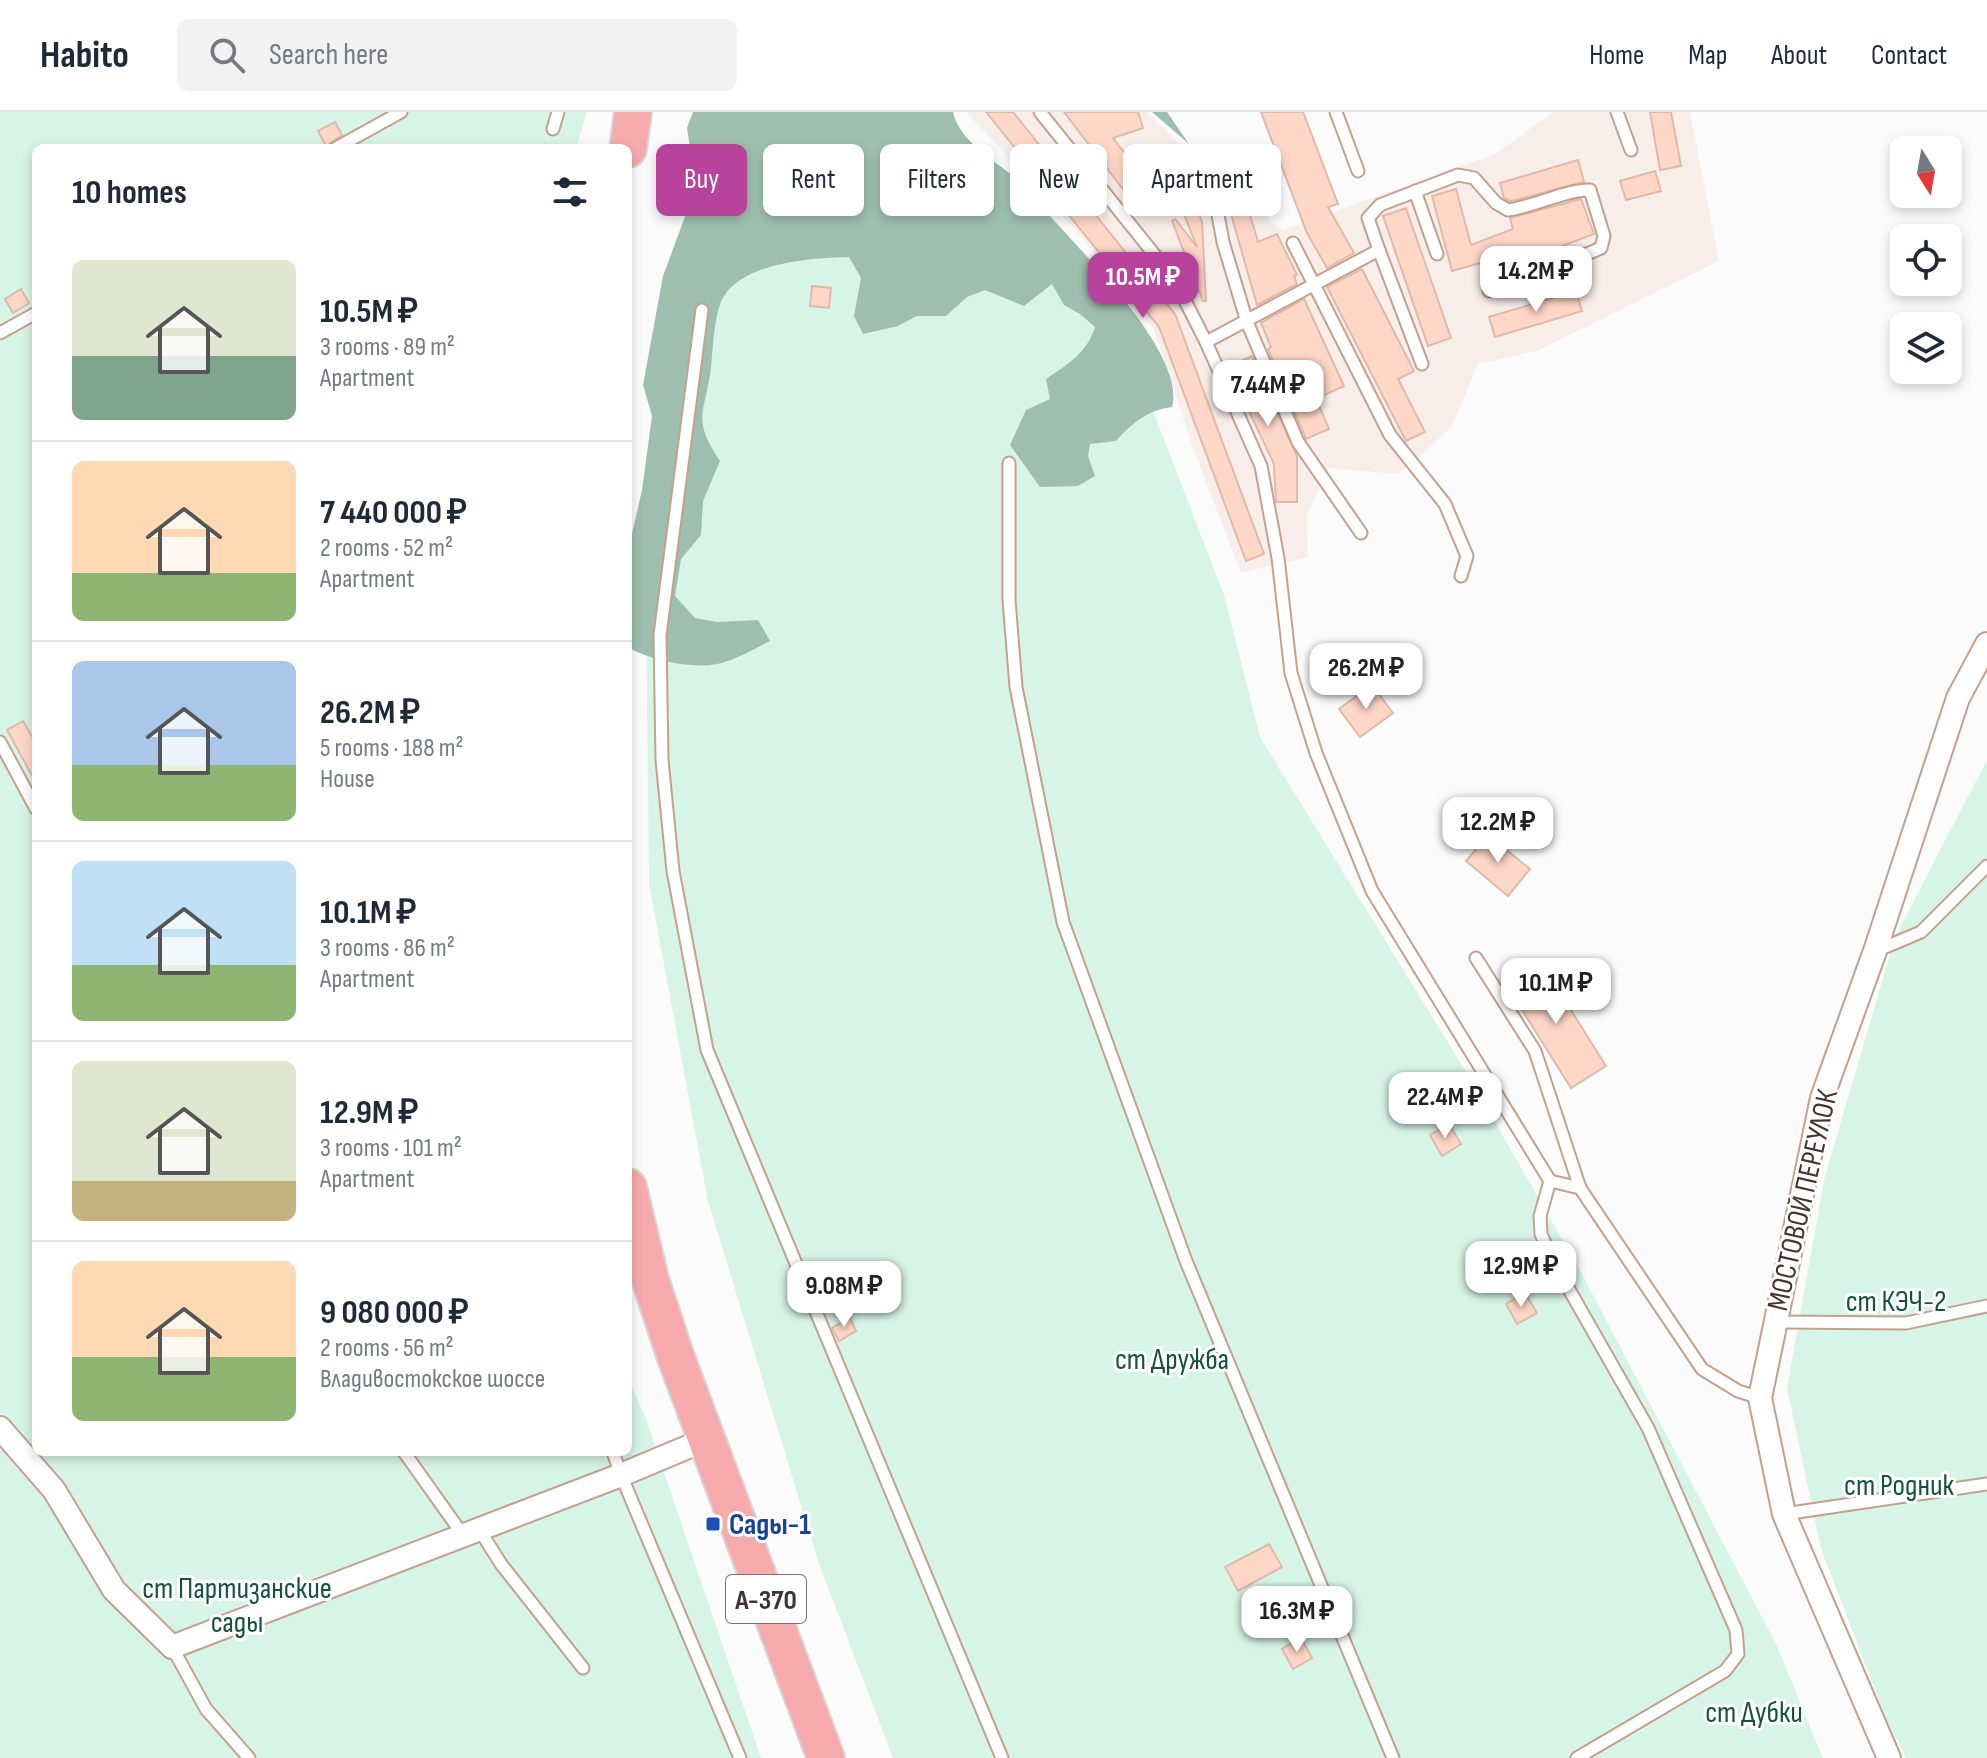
<!DOCTYPE html>
<meta charset="utf-8">
<style>
:root{--surface:#fff;--page:#f2f2f3;--text:#1f2937;--muted:#747a83;--line:#e0e1e3;--accent:#b7439c}
body{margin:0;font-family:"Sofia Sans Condensed",sans-serif;background:var(--page);color:var(--text);height:100vh;display:flex;flex-direction:column;font-size:30px;white-space:nowrap}
*{box-sizing:border-box;margin:0}
p{font-size:26px;color:var(--muted)}
.icon{flex:none;width:44px;height:44px;fill:none;stroke:currentColor;stroke-width:2;stroke-linecap:round;stroke-linejoin:round}
.map{position:relative;flex:1;overflow:hidden}
.details{position:absolute;left:32px;top:32px;width:600px;height:1312px;display:flex;flex-direction:column;background:var(--surface);border-radius:12px;box-shadow:0 4px 12px #0003}
.details>*{flex:none}
.guide{position:absolute;left:656px;top:32px;width:760px;height:72px;display:flex;gap:16px}
.needle{width:52px;rotate:169deg}
.buttons{position:absolute;left:1890px;top:24px;display:grid;gap:16px}
.buttons a{display:grid;place-items:center;width:72px;height:72px;border-radius:12px;background:var(--surface);box-shadow:0 4px 12px #0003;font-size:40px}
.price{position:absolute;translate:-50% -68px;padding:0 18px;border-radius:16px;background:#fff;color:#222;font-size:26px;line-height:52px;filter:drop-shadow(0 2px 4px #0008)}
.price::after{content:'';position:absolute;left:50%;top:48px;width:24px;height:18px;margin-left:-12px;background:inherit;clip-path:polygon(0 0,100% 0,50% 100%)}
.price.current{background:var(--accent);color:#fff}
ul{padding:0;list-style:none}
li{display:flex;align-items:center;gap:24px;height:200px;padding:0 40px}
li+li{border-top:2px solid var(--line)}
li span{display:grid;place-items:center;flex:none;width:224px;height:160px;border-radius:12px;color:#555}
li>.icon{margin-inline-start:auto}
span .icon{width:96px;height:96px;fill:#fffc;stroke-width:1}
li b{font-size:34px}
h2{display:flex;justify-content:space-between;align-items:center;height:96px;padding:0 40px;font-size:34px}
.tag{padding:0 28px;border-radius:12px;background:var(--surface);box-shadow:0 4px 12px #0003;font-size:28px;line-height:72px}
.tag.current{background:var(--accent);color:#fff}
header{display:flex;align-items:center;gap:48px;box-sizing:border-box;height:112px;padding:0 40px;background:var(--surface);border-bottom:2px solid var(--line)}
header strong{font-size:38px}
nav{display:flex;gap:44px;margin-inline-start:auto;font-size:28px}
.search{width:560px;height:72px;background:var(--page);display:flex;align-items:center;gap:20px;box-sizing:border-box;padding:0 28px;border-radius:12px;color:var(--muted);font-size:30px}
.map>svg:first-child{display:block}
.built{fill:#f7eee9}
.green{fill:#d7f5e6}
.forest{fill:#9ebfaf}
.building{fill:#ffd7c7;stroke:#dfb9a9;stroke-width:2}
.lines{fill:none;stroke-linecap:round;stroke-linejoin:round}
.service-casing{stroke:#c4a08f;stroke-width:15}
.minor-casing{stroke:#c4a08f;stroke-width:26}
.trunk-casing{stroke:#d9d6d5;stroke-width:40}
.service{stroke:#fff;stroke-width:11}
.minor{stroke:#fff;stroke-width:22}
.trunk{stroke:#f7aaac;stroke-width:36}
.transit-dot{fill:#1a4fb4;stroke:#fff;stroke-width:3}
.labels{text-anchor:middle;stroke-width:6;stroke-linejoin:round;paint-order:stroke}
.shield{fill:#fff;stroke:#7b716c;stroke-width:2}
.shield-label{font-size:28px;font-weight:bold;fill:#43342d}
.street-label{font-size:30px;fill:#43342d;stroke:#fff}
.park-label{font-size:30px;fill:#15523c;stroke:#fff}
.transit-label{font-size:30px;font-weight:bold;fill:#164399;stroke:#fff;text-anchor:start}
</style>
<header>
<strong>Habito</strong>
<div class="search"><svg class="icon" aria-label="search" viewBox="0 0 24 24"><circle cx="10" cy="10" r="6"/><path d="M15 15l6 6"/></svg>Search here</div>
<nav><a>Home</a><a>Map</a><a>About</a><a>Contact</a></nav>
</header>
<div class="map">
<svg width="1987" height="1646" viewBox="0 0 1987 1646">
<rect width="100%" height="100%" fill="#fbfbfb"/>
<polygon class="built" points="966,0 1147,0 1202,53 1245,65 1271,111 1283,118 1495,42 1554,0 1690,0 1719,149 1537,239 1478,252 1452,314 1415,349 1397,362 1329,356 1307,402 1308,445 1241,461 1193,336 1154,217 1075,117"/>
<g class="green">
<polygon points="0,0 587,0 576,36 36,36 36,1340 628,1340 628,1265 646,1307 761,1646 0,1646"/>
<polygon points="941,56 1138,260 1224,483 1260,625 1468,963 1582,1162 1776,1532 1823,1646 893,1646 818,1449 708,1089 649,772 646,494 694,111"/>
<polygon points="1987,648 1987,1646 1906,1646 1886,1606 1821,1437 1787,1276 1824,1068 1895,825"/>
</g>
<g class="forest">
<path d="M693,0H953C961,34 1002,51 1024,74C1037,88 1048,103 1061,116C1092,151 1186,245 1172,295C1148,298 1132,311 1116,329L1090,332L1088,344L1095,364L1078,374L1040,375L1010,333L1026,298L1050,287L1046,267C1068,252 1087,241 1095,215L1080,202L1064,193L1052,172L1024,194L985,178L967,185L946,204H917L898,214L863,222L854,204L861,166L849,145C812,146 746,150 724,184C714,199 713,238 711,256C705,303 691,305 720,349L703,389L701,423L681,447L675,484L695,506L717,510L758,508L770,529C756,536 741,545 725,550C700,559 650,549 628,535V439L642,378L652,304L643,273L663,164L696,75L687,16Z"/>
<polygon points="1152,0 1167,0 1189,32"/>
</g>
<g class="building">
<polygon points="986,0 1013,0 1175,202 1264,442 1246,449 1159,215"/>
<polygon points="1064,0 1138,0 1143,16 1113,26 1160,88 1142,102"/>
<polygon points="1261,0 1303,0 1338,92 1328,95 1354,141 1327,156 1307,121"/>
<polygon points="1650,0 1671,0 1681,54 1660,58"/>
<polygon points="335,10 342,23 326,34 318,19"/>
<polygon points="1175,39 1202,110 1206,189 1203,189 1172,109 1175,107 1197,135 1161,44"/>
<polygon points="1578,48 1584,70 1516,88 1510,89 1504,86 1500,71"/>
<polygon points="1655,59 1661,79 1626,88 1620,69"/>
<polygon points="1242,76 1258,130 1277,122 1297,163 1294,164 1297,172 1257,193 1225,81"/>
<polygon points="1456,77 1471,133 1513,117 1510,106 1581,87 1594,122 1489,162 1484,150 1452,159 1432,84"/>
<polygon points="1406,96 1451,226 1428,234 1383,104"/>
<polygon points="1362,157 1414,259 1398,267 1425,320 1406,329 1327,175"/>
<polygon points="812,174 831,176 829,196 810,194"/>
<polygon points="21,177 29,191 13,201 5,187"/>
<polygon points="1576,179 1582,199 1495,225 1489,205"/>
<polygon points="1304,187 1344,274 1316,287 1329,317 1306,327 1268,237 1271,235 1261,211"/>
<polygon points="1252,244 1297,344 1297,390 1276,390 1274,352 1228,255"/>
<polygon points="1372,573 1393,601 1360,625 1339,597"/>
<polygon points="23,609 36,631 36,671 7,618"/>
<polygon points="1488,723 1530,757 1508,784 1466,749"/>
<polygon points="1542,852 1606,954 1571,976 1507,874"/>
<polygon points="1449,1012 1461,1032 1442,1044 1430,1023"/>
<polygon points="1525,1181 1537,1201 1517,1212 1506,1192"/>
<polygon points="850,1206 856,1219 839,1229 832,1216"/>
<polygon points="1269,1432 1282,1455 1238,1479 1225,1455"/>
<polygon points="1301,1526 1312,1546 1293,1557 1282,1537"/>
</g>
<g class="lines">
<defs>
<g id="service">
<polyline points="1040,0 1174,167 1206,230 1261,354 1278,446 1291,561 1316,641 1372,779 1550,1069 1580,1076 1702,1257 1738,1279 1760,1286"/>
<polyline points="1336,0 1358,59"/>
<polyline points="1617,0 1631,38"/>
<polyline points="553,17 558,0"/>
<polyline points="336,36 401,0"/>
<polyline points="1211,65 1223,130 1247,210 1298,330 1361,421"/>
<polyline points="1415,79 1437,142"/>
<polyline points="1293,131 1390,323 1445,392 1467,444 1461,464"/>
<polyline points="1379,138 1422,252"/>
<polyline points="702,198 660,523 662,648 673,759 707,938 1002,1646"/>
<polyline points="0,221 36,201"/>
<path d="M1206,230L1379,138L1368,106L1380,93L1458,63L1474,66L1496,91L1508,98C1533,95 1568,77 1590,78L1604,124L1601,136L1544,160L1489,179"/>
<polyline points="1009,351 1009,488 1016,575 1063,810 1186,1149 1393,1646"/>
<polyline points="0,630 36,697"/>
<polyline points="1876,839 1921,820 1987,754"/>
<polyline points="1476,846 1535,939 1580,1076"/>
<polyline points="1550,1069 1540,1104 1541,1122 1554,1151 1648,1316 1736,1518 1738,1542 1725,1559 1577,1646"/>
<polyline points="1775,1210 1906,1211 1987,1194"/>
<polyline points="404,1340 463,1423"/>
<polyline points="613,1340 621,1363 740,1646"/>
<polyline points="1784,1402 1987,1372"/>
<polyline points="479,1417 501,1452 583,1556"/>
<polyline points="172,1535 206,1597 249,1646"/>
</g>
<g id="minor">
<polyline points="0,1316 54,1378 114,1478 172,1535 621,1363 707,1327"/>
<polyline points="1889,1646 1784,1402 1760,1286 1822,986 1875,839 1958,586 1987,532"/>
</g>
<g id="trunk">
<polyline points="628,37 633,0"/>
<polyline points="628,1075 650,1167 675,1243 826,1646"/>
</g>
</defs>
<use href="#service" class="service-casing"/>
<use href="#minor" class="minor-casing"/>
<use href="#trunk" class="trunk-casing"/>
<use href="#service" class="service"/>
<use href="#minor" class="minor"/>
<use href="#trunk" class="trunk"/>
</g>
<rect class="transit-dot" x="705" y="1404" width="16" height="16" rx="4"/>
<g class="labels">
<rect class="shield" x="726" y="1463" width="80" height="48" rx="6"/>
<g class="shield-label">
<text x="766" y="1497">А-370</text>
</g>
<g class="street-label">
<text transform="translate(1802 1088) rotate(-77)" y="10">МОСТОВОЙ ПЕРЕУЛОК</text>
</g>
<g class="park-label">
<text x="1896" y="1199">ст КЭЧ-2</text>
<text x="1172" y="1257">ст Дружба</text>
<text x="1899" y="1383">ст Родник</text>
<text x="237" y="1486">ст Партизанские<tspan x="237" dy="34">сады</tspan></text>
<text x="1754" y="1610">ст Дубки</text>
</g>
<g class="transit-label">
<text x="729" y="1422">Сады-1</text>
</g>
</g>
</svg>
<div class="buttons">
<a><svg class="needle" viewBox="-14 -14 28 28"><path d="M0-13l5 13h-10z" fill="#e53935"/><path d="M0 13l5-13h-10z" fill="#747a83"/></svg></a>
<a><svg class="icon" aria-label="locate" viewBox="0 0 24 24"><circle cx="12" cy="12" r="6"/><path d="M12 2v4M12 18v4M2 12h4M18 12h4"/></svg></a>
<a><svg class="icon" aria-label="layers" viewBox="0 0 24 24"><path d="M12 4l9 5-9 5-9-5zM3 14l9 5 9-5"/></svg></a>
</div>
<b class="price" style="left:1536px;top:202px">14.2M ₽</b>
<b class="price current" style="left:1143px;top:208px">10.5M ₽</b>
<b class="price" style="left:1268px;top:316px">7.44M ₽</b>
<b class="price" style="left:1366px;top:599px">26.2M ₽</b>
<b class="price" style="left:1498px;top:753px">12.2M ₽</b>
<b class="price" style="left:1556px;top:914px">10.1M ₽</b>
<b class="price" style="left:1445px;top:1028px">22.4M ₽</b>
<b class="price" style="left:1521px;top:1197px">12.9M ₽</b>
<b class="price" style="left:844px;top:1217px">9.08M ₽</b>
<b class="price" style="left:1297px;top:1542px">16.3M ₽</b>
<div class="guide">
<a class="tag current">Buy</a>
<a class="tag">Rent</a>
<a class="tag">Filters</a>
<a class="tag">New</a>
<a class="tag">Apartment</a>
</div>
<section class="details">
<h2>10 homes<svg class="icon" aria-label="filters" viewBox="0 0 24 24"><path d="M4 7h16M4 17h16"/><circle cx="9" cy="7" r="2"/><circle cx="15" cy="17" r="2"/></svg></h2>
<ul>
<li><span style="background:linear-gradient(#dfe7d0 60%,#7fa58c 0)"><svg class="icon" aria-label="home" viewBox="0 0 24 24"><path d="M3 11l9-7 9 7M6 9v11h12V9"/></svg></span><div><b>10.5M ₽</b><p>3 rooms · 89 m²</p><p>Apartment</p></div></li>
<li><span style="background:linear-gradient(#ffd9b3 70%,#8fb573 0)"><svg class="icon" aria-label="home" viewBox="0 0 24 24"><path d="M3 11l9-7 9 7M6 9v11h12V9"/></svg></span><div><b>7 440 000 ₽</b><p>2 rooms · 52 m²</p><p>Apartment</p></div></li>
<li><span style="background:linear-gradient(#a9c7e8 65%,#8fb573 0)"><svg class="icon" aria-label="home" viewBox="0 0 24 24"><path d="M3 11l9-7 9 7M6 9v11h12V9"/></svg></span><div><b>26.2M ₽</b><p>5 rooms · 188 m²</p><p>House</p></div></li>
<li><span style="background:linear-gradient(#bfe0f5 65%,#8fb573 0)"><svg class="icon" aria-label="home" viewBox="0 0 24 24"><path d="M3 11l9-7 9 7M6 9v11h12V9"/></svg></span><div><b>10.1M ₽</b><p>3 rooms · 86 m²</p><p>Apartment</p></div></li>
<li><span style="background:linear-gradient(#dfe7d0 75%,#c2b280 0)"><svg class="icon" aria-label="home" viewBox="0 0 24 24"><path d="M3 11l9-7 9 7M6 9v11h12V9"/></svg></span><div><b>12.9M ₽</b><p>3 rooms · 101 m²</p><p>Apartment</p></div></li>
<li><span style="background:linear-gradient(#ffd9b3 60%,#8fb573 0)"><svg class="icon" aria-label="home" viewBox="0 0 24 24"><path d="M3 11l9-7 9 7M6 9v11h12V9"/></svg></span><div><b>9 080 000 ₽</b><p>2 rooms · 56 m²</p><p>Владивостокское шоссе</p></div></li>
</ul>
</section>
</div>
